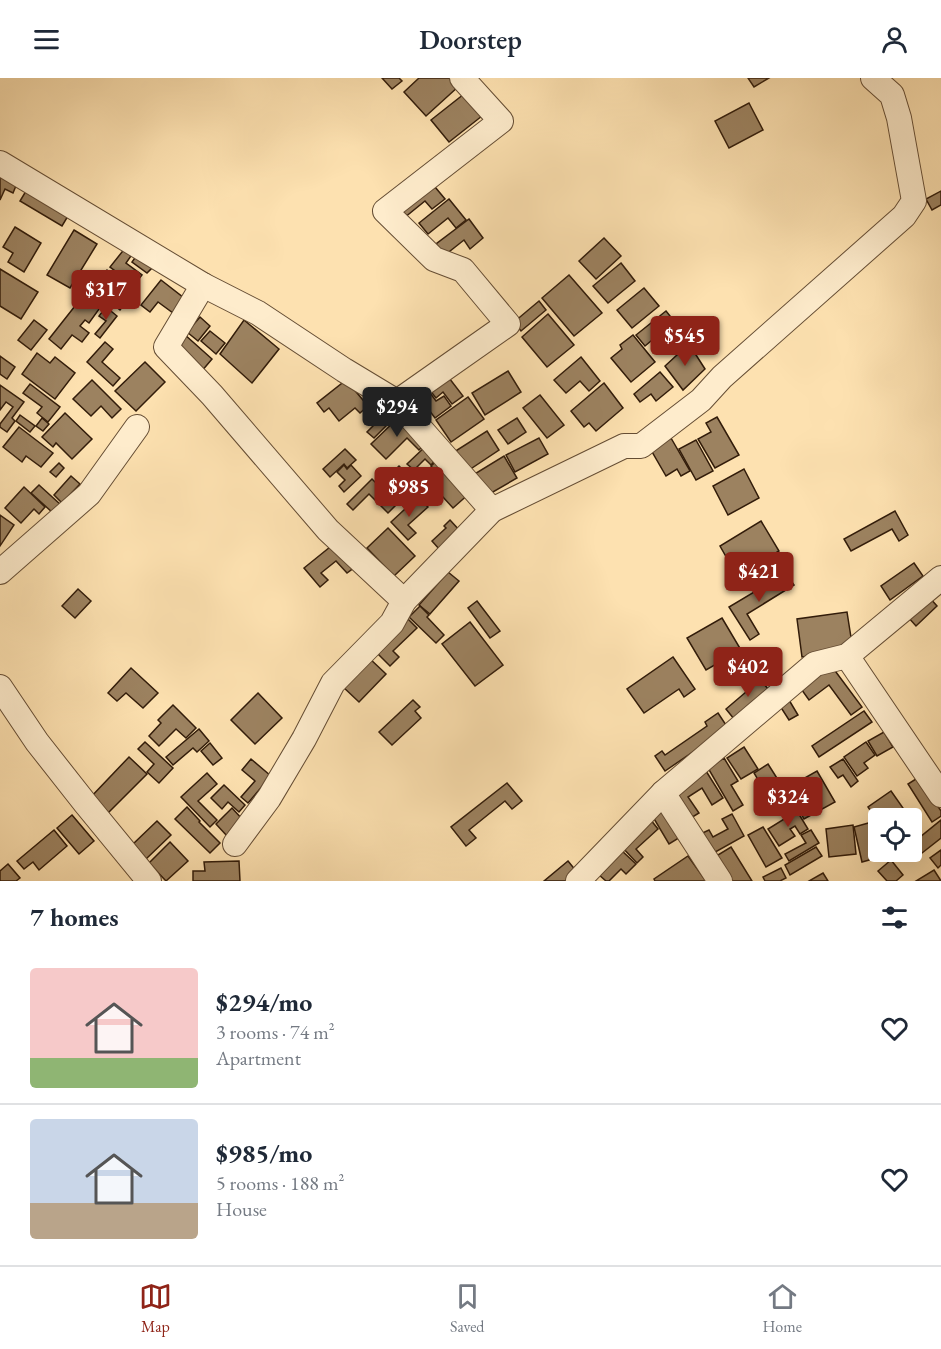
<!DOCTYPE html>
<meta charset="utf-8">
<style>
:root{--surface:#fff;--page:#f2f2f3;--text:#1f2937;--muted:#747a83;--line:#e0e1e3;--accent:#8f2418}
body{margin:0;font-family:"EB Garamond",serif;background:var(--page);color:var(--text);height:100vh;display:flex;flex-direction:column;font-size:22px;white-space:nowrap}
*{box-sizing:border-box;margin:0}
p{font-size:20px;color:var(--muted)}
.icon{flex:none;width:33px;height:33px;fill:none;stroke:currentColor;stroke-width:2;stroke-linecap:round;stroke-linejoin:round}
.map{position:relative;height:803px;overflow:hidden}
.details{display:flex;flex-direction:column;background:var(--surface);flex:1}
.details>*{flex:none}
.tools{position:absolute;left:868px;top:730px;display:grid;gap:12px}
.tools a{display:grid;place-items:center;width:54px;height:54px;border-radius:6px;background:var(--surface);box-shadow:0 6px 24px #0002;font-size:30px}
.price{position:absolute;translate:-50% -51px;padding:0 14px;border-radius:6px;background:var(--accent);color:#fff;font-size:20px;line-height:39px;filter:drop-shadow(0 2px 3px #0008)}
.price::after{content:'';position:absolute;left:50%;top:36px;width:18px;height:14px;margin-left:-9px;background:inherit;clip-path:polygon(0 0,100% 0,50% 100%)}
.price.active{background:#222;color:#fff}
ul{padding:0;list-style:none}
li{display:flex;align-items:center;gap:18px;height:150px;padding:0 30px}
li+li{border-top:2px solid var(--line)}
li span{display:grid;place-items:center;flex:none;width:168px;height:120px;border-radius:6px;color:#555}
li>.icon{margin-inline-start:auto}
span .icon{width:72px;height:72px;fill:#fffc;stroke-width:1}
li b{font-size:26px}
h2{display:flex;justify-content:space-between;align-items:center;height:72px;padding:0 30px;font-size:26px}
header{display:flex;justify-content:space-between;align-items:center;height:78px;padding:0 30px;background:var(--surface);font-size:27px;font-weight:600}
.tab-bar{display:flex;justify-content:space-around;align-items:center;height:84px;border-top:2px solid var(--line);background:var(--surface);font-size:16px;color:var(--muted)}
.tab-bar a{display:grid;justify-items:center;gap:3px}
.tab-bar .active{color:var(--accent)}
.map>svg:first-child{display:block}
.building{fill:#9c8260;stroke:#321c0a;stroke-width:1.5}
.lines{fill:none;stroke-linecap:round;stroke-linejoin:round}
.minor-casing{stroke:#654d34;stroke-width:26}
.minor{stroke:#feeccc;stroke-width:24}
</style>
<header><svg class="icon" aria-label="menu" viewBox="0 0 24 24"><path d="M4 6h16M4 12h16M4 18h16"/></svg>Doorstep<svg class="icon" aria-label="person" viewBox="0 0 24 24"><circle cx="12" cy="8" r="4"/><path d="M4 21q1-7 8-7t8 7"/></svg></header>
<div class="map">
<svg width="941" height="803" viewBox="0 0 941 803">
<rect width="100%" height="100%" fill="#fde1b0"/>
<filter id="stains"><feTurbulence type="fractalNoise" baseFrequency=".00333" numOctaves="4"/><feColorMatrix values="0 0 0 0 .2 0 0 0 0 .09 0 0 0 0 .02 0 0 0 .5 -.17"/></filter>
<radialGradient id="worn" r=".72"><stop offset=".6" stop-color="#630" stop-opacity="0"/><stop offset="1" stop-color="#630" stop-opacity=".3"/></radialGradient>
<g class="building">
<polygon points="382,0 399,0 402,3 392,11"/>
<polygon points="419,0 452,0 459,8 426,38 404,14"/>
<polygon points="748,0 769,0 754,9"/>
<polygon points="464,16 482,38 449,64 431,42"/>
<polygon points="749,25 763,52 729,70 715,43"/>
<polygon points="0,95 18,103 13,115 5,111 0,122"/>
<polygon points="430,103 445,121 432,131 425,123 404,140 396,130"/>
<polygon points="26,113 68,138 62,148 20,123"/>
<polygon points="941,113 941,127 932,132 926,121"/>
<polygon points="449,121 466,142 456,150 448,140 428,156 419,145"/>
<polygon points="469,141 483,160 470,171 464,162 445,177 436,166"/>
<polygon points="15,149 41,165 24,194 8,184 13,175 3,169"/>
<polygon points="74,152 97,166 70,210 47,197"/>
<polygon points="604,160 621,178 596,201 579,183"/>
<polygon points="126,169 133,175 126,185 142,197 134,207 110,189"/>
<polygon points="137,177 153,189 147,195 132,184"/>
<polygon points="621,185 635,203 608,225 593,208"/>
<polygon points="0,191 38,214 21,241 0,228"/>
<polygon points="107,192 124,205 111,222 105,217 101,222 90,214"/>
<polygon points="569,197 602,235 574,258 542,220"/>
<polygon points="161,202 184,220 173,235 158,224 150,234 141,227"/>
<polygon points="125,205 135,212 120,232 110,224"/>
<polygon points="644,210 659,228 632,250 617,232"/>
<polygon points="86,214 102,227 89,245 85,242 80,248 89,255 82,264 72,257 61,271 49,261"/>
<polygon points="539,223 546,232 521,253 514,244"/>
<polygon points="106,229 117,238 100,260 95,256 106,243 99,238"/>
<polygon points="666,233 686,258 675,266 664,252 645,268 636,257"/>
<polygon points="548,236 574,267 547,289 522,259"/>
<polygon points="200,239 210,248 198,263 187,254"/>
<polygon points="34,242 47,252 31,272 18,262"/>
<polygon points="244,242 279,271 252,305 220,276"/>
<polygon points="210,253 225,265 216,276 201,263"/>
<polygon points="184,256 212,281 201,294 172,268"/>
<polygon points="633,257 655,284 631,304 611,280 622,271 620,267"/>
<polygon points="105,264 113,271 102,284 120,300 113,308 87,284"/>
<polygon points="689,266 705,291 683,312 665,288"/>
<polygon points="37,275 50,285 55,279 75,295 55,321 22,296"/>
<polygon points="0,278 15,289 7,301 0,296"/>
<polygon points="581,279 600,303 589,313 580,303 566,315 554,302"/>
<polygon points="145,284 165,304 136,333 115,313"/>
<polygon points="508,293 521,314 485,337 472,315"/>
<polygon points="660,294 673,309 656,323 651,316 640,324 634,316"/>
<polygon points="446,296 463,318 452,326 443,314 436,320 428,310"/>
<polygon points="92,302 121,331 112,340 101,328 91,338 73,321"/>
<polygon points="346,302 368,328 360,335 355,330 339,343 329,330 324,334 317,325"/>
<polygon points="604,305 623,330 596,353 589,345 584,349 571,333"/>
<polygon points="30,306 60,329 48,344 37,335 42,329 23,315"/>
<polygon points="0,307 24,324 12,340 15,343 7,354 0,349 0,346 13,329 6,324 0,332"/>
<polygon points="428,312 436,323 444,318 451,328 435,340 429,332 420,338 410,326"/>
<polygon points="540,317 564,347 547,360 523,330"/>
<polygon points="468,319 484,341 451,364 436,342"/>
<polygon points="376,320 385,329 380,333 384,337 388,333 394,340 374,360 367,354 375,346 368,338 376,330 371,325"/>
<polygon points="65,335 92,361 72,381 56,365 53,369 42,359"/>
<polygon points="20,337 35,348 30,354 16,343"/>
<polygon points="400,338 426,365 419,372 407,360 386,381 371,366"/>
<polygon points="717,339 739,377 715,390 698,361 711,354 706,345"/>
<polygon points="42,340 49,346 43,353 36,348"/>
<polygon points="517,340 526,354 508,366 498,352"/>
<polygon points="19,349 53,375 41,389 26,378 22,384 3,369"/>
<polygon points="487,353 499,372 466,394 454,374"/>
<polygon points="539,360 548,376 515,394 506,377"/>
<polygon points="671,360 690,393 681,398 677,391 666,398 651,372"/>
<polygon points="696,362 713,393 696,402 679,371"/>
<polygon points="428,366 439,378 431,387 425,381 414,392 407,386"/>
<polygon points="345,371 356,382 347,390 344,386 330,399 323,391"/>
<polygon points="504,378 517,400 486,418 473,397"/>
<polygon points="440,380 471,414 453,430 432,407 441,399 431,388"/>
<polygon points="59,385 64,390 56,399 50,394"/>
<polygon points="344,387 347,391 351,387 361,398 344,414 339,408 345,402 337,394"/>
<polygon points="399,388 421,410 403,428 381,406"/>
<polygon points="744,391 759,420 728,437 713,408"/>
<polygon points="71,398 80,406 62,425 54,417"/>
<polygon points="372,401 397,426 388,435 369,416 353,432 347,426"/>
<polygon points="39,407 61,427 53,435 31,415"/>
<polygon points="24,409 45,429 39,436 34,431 21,445 5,430"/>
<polygon points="418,419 428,429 408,447 416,455 408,462 391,444"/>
<polygon points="895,433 908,457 899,463 892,451 851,473 844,461"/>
<polygon points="0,437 14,447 0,468"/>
<polygon points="450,442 461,454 440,472 432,463 446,450 444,448"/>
<polygon points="761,443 779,473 737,498 720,468"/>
<polygon points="388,450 415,478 394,498 367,470"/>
<polygon points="335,465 355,489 347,495 336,483 321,495 328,502 320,509 304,490"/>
<polygon points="914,485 923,498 890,522 881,508"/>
<polygon points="448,494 459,503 430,536 419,527"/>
<polygon points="786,495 794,507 747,536 759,556 750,562 729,529"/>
<polygon points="78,511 91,523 75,540 62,528"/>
<polygon points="929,519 937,528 916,548 908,539"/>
<polygon points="477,523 500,553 490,560 468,530"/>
<polygon points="420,528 429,537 427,539 444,557 436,565 409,539"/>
<polygon points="847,534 853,572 802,579 797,541"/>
<polygon points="722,540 741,572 706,592 687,560"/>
<polygon points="408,541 417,550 393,573 399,579 390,588 376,574"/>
<polygon points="470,544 503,587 475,608 442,566"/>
<polygon points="368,579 386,596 359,624 341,607"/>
<polygon points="673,579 695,611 684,619 679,611 644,635 627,611"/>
<polygon points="830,586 862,629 851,637 829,607 809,622 799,608"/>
<polygon points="131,590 158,615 143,630 126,615 117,623 108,615"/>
<polygon points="757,598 769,612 734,641 726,631 753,608 749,604"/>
<polygon points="258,615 282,640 255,666 231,642"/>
<polygon points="413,622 420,629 415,633 421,640 392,667 379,654"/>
<polygon points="789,622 798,637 789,642 780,628"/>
<polygon points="173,627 196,650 186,660 176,651 159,668 149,658 161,645 158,642"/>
<polygon points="864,633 872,644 819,679 812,668"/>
<polygon points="718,635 728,650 665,693 655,678 662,673 665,677 707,648 705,644"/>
<polygon points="199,651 209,663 197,674 193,670 173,687 166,679"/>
<polygon points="884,654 893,669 877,678 868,663"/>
<polygon points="145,664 173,690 159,705 147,694 154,686 138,671"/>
<polygon points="866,664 875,677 864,685 868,690 857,698 844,679"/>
<polygon points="210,665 222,680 213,687 201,673"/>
<polygon points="744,669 758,691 741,701 727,680"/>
<polygon points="129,679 147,696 106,737 89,721"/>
<polygon points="724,680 738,703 731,707 743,727 733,733 708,690"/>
<polygon points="251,681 271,698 248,725 241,719 255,703 242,692"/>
<polygon points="843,681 858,703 851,709 843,697 838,700 830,689"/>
<polygon points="768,686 787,716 777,722 771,712 766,715 754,695"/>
<polygon points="706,693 723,720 712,727 702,710 688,719 699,735 686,743 670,716"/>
<polygon points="817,693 835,724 804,741 787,710"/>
<polygon points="207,695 217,706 198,723 217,742 210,749 181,719"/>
<polygon points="919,699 941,733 941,738 932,744 908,706"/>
<polygon points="507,705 522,723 512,731 505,723 469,752 476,760 466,768 451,749"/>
<polygon points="224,707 245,727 239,734 228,724 222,731 211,720"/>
<polygon points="891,713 903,730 887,741 879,741 879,746 868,729"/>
<polygon points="187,729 200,743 199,744 220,765 210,775 175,741"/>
<polygon points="232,730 243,742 227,758 216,746"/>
<polygon points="666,731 682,758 669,766 653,739"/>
<polygon points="908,731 921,746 912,754 912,741 896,741"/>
<polygon points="797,733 808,751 800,756 795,748 790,751 795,758 779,768 768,751"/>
<polygon points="732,736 744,758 710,777 698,757 709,752 713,759 728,751 722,741"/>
<polygon points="72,737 94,763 79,776 57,750"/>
<polygon points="650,741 658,751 636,771 643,779 637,785 621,768"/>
<polygon points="941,742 941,760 922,775 914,764"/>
<polygon points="157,743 171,757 146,781 132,767"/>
<polygon points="872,744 880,779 862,784 854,749"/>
<polygon points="853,747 856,776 829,779 826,751"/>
<polygon points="763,749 782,780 766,789 748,757"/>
<polygon points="54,752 67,768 39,792 33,784 24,791 17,783"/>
<polygon points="811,752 819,765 789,783 785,776 806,765 801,757"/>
<polygon points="170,764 188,783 166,803 149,785"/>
<polygon points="731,769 752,803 727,803 713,780"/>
<polygon points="816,769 822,778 790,797 785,787"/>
<polygon points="621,772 636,786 626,796 621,791 609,803 606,803 598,796"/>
<polygon points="941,772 941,787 938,790 930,780"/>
<polygon points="688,778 706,803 655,803 654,801"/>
<polygon points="891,782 903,797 896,803 887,803 878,793"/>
<polygon points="239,783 240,803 193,803 193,793 205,793 204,784"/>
<polygon points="568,783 577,794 565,803 544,803"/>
<polygon points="8,786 20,800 16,803 0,803 0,793"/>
<polygon points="781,790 786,800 780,803 765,803 763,799"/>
<polygon points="934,792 941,803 916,803"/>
<polygon points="823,795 828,803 809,803"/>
</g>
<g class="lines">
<defs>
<g id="minor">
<polyline points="0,85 203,207 258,235 344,292 397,324 492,432"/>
<polyline points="203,207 166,269 212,317 328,452 404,523"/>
<polyline points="397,324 508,246 463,192 434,181 385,133 501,43 462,0"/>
<polyline points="0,494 89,416 137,349"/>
<polyline points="847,578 941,717"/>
<polyline points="0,609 37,664 85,725 149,803"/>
<polyline points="663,715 720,803"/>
<polyline points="235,766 269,720 304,661 333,605 392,545 404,523 492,432 624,368 641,368 701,322 722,299 904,138 914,123 899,40 892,17 873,0"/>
<polyline points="578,803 663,715 815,586 847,578 941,500"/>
</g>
</defs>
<use href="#minor" class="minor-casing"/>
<use href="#minor" class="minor"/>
</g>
<rect width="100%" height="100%" filter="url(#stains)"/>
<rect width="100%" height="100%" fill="url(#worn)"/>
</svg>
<div class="tools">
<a><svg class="icon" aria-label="locate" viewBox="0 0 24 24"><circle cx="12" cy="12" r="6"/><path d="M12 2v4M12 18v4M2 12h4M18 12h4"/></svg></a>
</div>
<b class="price" style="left:106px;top:243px">$317</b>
<b class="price" style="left:685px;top:289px">$545</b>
<b class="price active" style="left:397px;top:360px">$294</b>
<b class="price" style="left:409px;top:440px">$985</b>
<b class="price" style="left:759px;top:525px">$421</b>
<b class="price" style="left:748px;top:620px">$402</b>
<b class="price" style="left:788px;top:750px">$324</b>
</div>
<section class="details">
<h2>7 homes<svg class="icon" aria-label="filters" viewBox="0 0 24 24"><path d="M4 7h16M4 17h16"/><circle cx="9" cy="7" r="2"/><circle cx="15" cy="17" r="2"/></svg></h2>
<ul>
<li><span style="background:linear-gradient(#f6c9c9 75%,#8fb573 0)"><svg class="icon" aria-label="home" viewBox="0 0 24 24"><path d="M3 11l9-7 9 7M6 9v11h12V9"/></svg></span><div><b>$294/mo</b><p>3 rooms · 74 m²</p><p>Apartment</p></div><svg class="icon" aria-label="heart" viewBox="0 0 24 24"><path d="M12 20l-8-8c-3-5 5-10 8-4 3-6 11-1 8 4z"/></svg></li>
<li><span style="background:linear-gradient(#c9d6e8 70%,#b9a48a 0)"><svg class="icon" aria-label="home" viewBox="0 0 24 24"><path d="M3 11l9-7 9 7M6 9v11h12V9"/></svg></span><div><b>$985/mo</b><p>5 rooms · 188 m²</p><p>House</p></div><svg class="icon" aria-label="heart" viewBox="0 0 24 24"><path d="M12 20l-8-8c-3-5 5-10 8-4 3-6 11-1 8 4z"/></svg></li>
</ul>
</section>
<nav class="tab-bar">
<a class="active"><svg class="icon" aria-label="map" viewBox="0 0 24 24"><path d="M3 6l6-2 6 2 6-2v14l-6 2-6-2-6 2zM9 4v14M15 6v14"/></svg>Map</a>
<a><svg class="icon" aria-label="saved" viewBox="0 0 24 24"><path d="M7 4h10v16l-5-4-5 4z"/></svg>Saved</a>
<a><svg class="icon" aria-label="home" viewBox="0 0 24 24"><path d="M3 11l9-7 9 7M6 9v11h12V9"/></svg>Home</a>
</nav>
